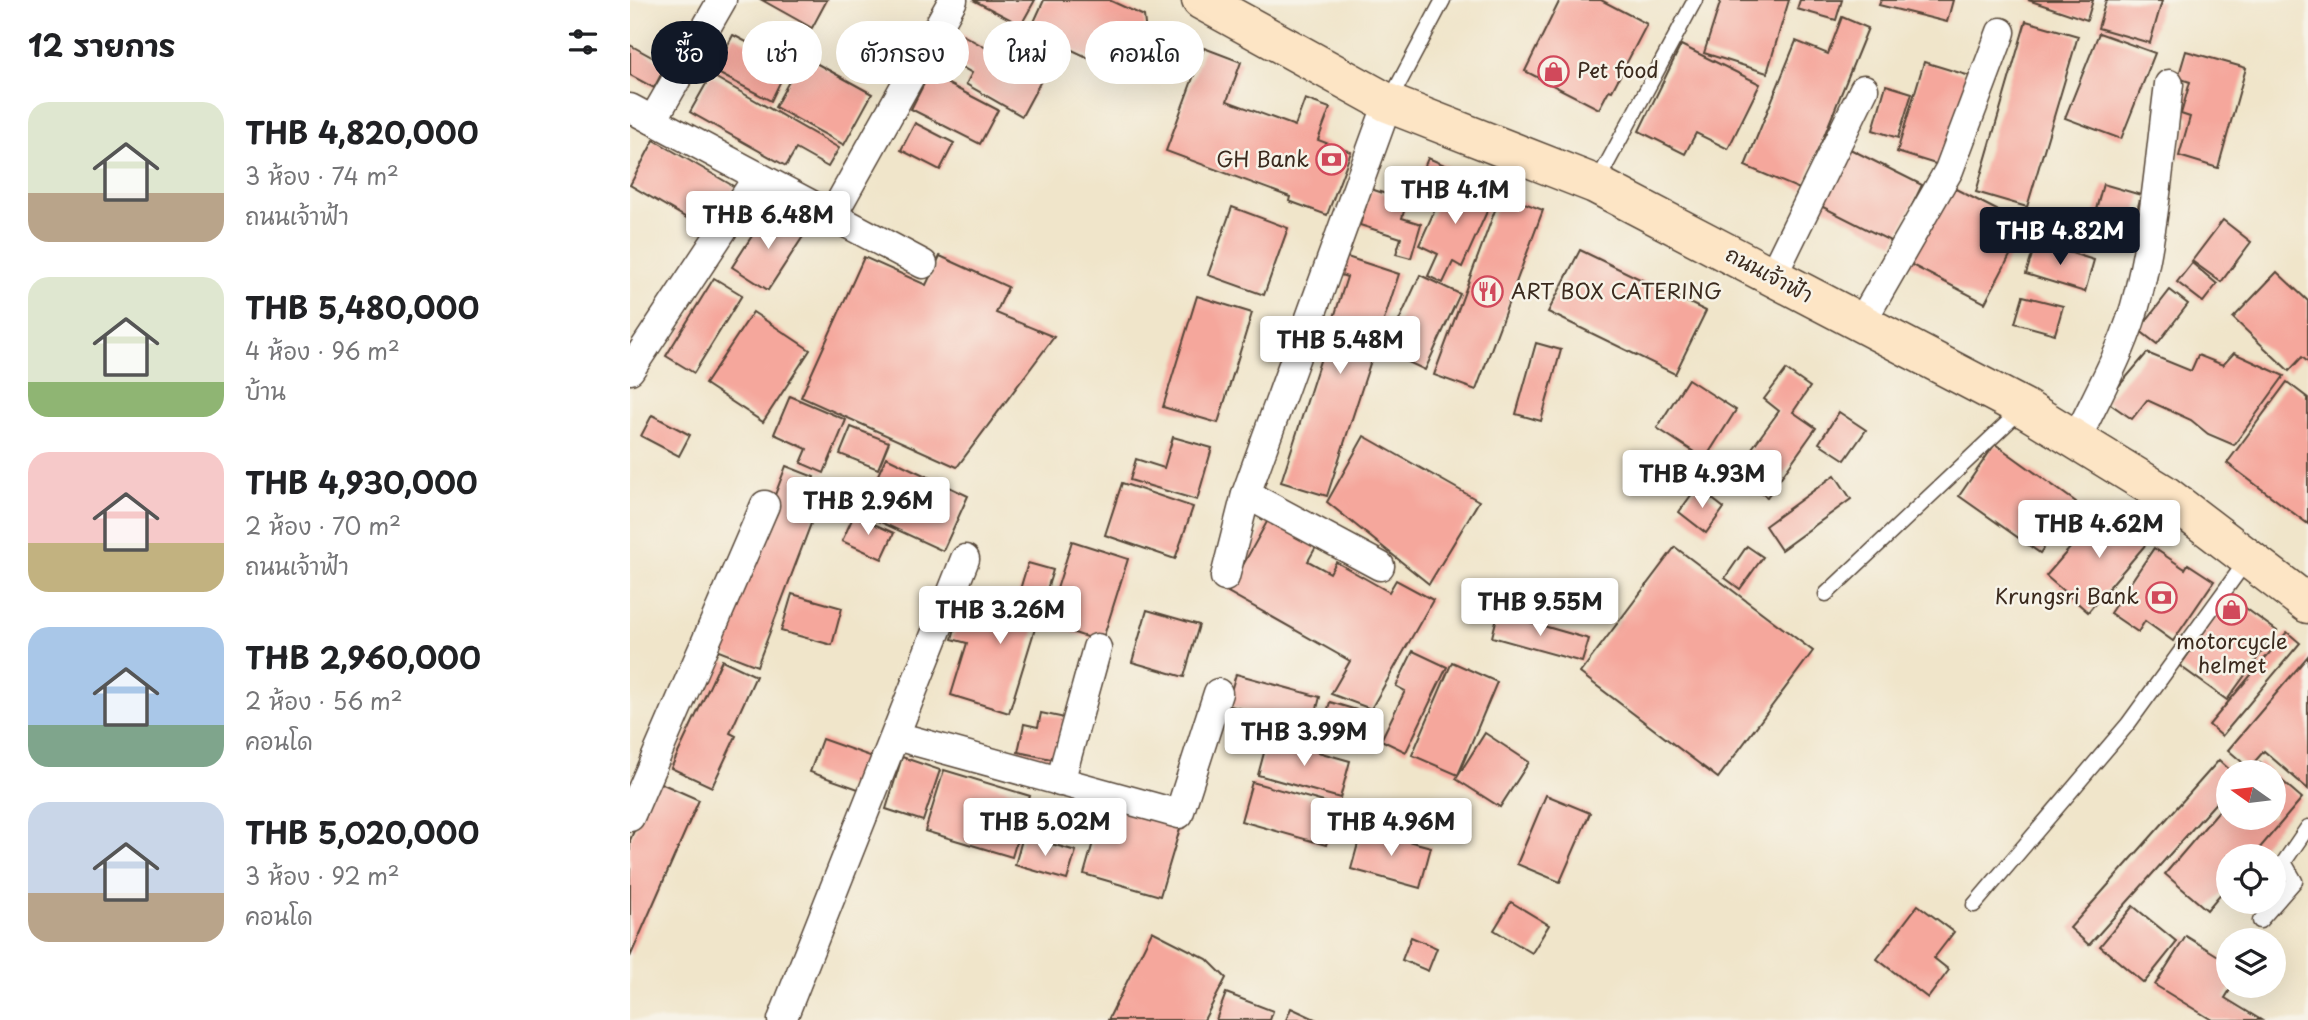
<!DOCTYPE html>
<html lang="th">
<meta charset="utf-8">
<style>
:root{--surface:#fff;--page:#f6f6f6;--text:#202124;--muted:#757577;--accent:#111827}
body{margin:0;font-family:"Playpen Sans","Playpen Sans Thai",sans-serif;background:var(--page);color:var(--text);height:100vh;display:flex;flex-direction:column;font-size:26px;white-space:nowrap}
*{box-sizing:border-box;margin:0}
p{font-size:23px;color:var(--muted)}
.icon{flex:none;width:38px;height:38px;fill:none;stroke:currentColor;stroke-width:2;stroke-linecap:round;stroke-linejoin:round}
.map{position:relative;flex:1;overflow:hidden}
.drawer{display:flex;flex-direction:column;background:var(--surface);width:630px}
.drawer>*{flex:none}
.guide{position:absolute;left:21px;top:21px;width:665px;height:63px;display:flex;gap:14px}
.needle{width:46px;rotate:284deg}
.buttons{position:absolute;left:1586px;top:760px;display:grid;gap:14px}
.buttons a{display:grid;place-items:center;width:70px;height:70px;border-radius:50%;background:var(--surface);box-shadow:0 7px 28px #0002;font-size:35px}
.price{position:absolute;translate:-50% -60px;padding:0 16px;border-radius:7px;background:#fff;color:#222;font-size:23px;line-height:46px;filter:drop-shadow(0 2px 4px #0008)}
.price::after{content:'';position:absolute;left:50%;top:42px;width:21px;height:16px;margin-left:-10px;background:inherit;clip-path:polygon(0 0,100% 0,50% 100%)}
.price.active{background:var(--accent);color:#fff}
ul{padding:0;list-style:none}
li{display:flex;align-items:center;gap:21px;height:175px;padding:0 28px}
li span{display:grid;place-items:center;flex:none;width:196px;height:140px;border-radius:21px;color:#555}
li>.icon{margin-inline-start:auto}
span .icon{width:84px;height:84px;fill:#fffc;stroke-width:1}
li b{font-size:30px}
h2{display:flex;justify-content:space-between;align-items:center;height:84px;padding:0 28px;font-size:30px}
.tag{padding:0 24px;border-radius:32px;background:var(--surface);box-shadow:0 7px 28px #0002;font-size:24px;line-height:63px}
.tag.active{background:var(--accent);color:#fff}
main{display:flex;flex:1;min-height:0}
.map>svg:first-child{display:block}
.building{fill:#f5a79c}
.lines{fill:none;stroke-linecap:round;stroke-linejoin:round}
.service-casing{stroke:#564638;stroke-width:17}
.minor-casing{stroke:#564638;stroke-width:31}
.secondary-casing{stroke:#564638;stroke-width:41}
.service{stroke:#fff;stroke-width:14}
.minor{stroke:#fff;stroke-width:28}
.secondary{stroke:#fde5c5;stroke-width:38}
.labels{text-anchor:middle;stroke-width:5;stroke-linejoin:round;paint-order:stroke}
.poi-label{font-size:21px;fill:#3b2a1e;stroke:#f7f3e8;text-anchor:start}
.street-label{font-size:21px;fill:#3b2a1e;stroke:#f7f3e8}
</style>
<main>
<section class="drawer">
<h2>12 รายการ<svg class="icon" aria-label="filters" viewBox="0 0 24 24"><path d="M4 7h16M4 17h16"/><circle cx="9" cy="7" r="2"/><circle cx="15" cy="17" r="2"/></svg></h2>
<ul>
<li><span style="background:linear-gradient(#dfe7d0 65%,#b9a48a 0)"><svg class="icon" aria-label="home" viewBox="0 0 24 24"><path d="M3 11l9-7 9 7M6 9v11h12V9"/></svg></span><div><b>THB 4,820,000</b><p>3 ห้อง · 74 m²</p><p>ถนนเจ้าฟ้า</p></div></li>
<li><span style="background:linear-gradient(#dfe7d0 75%,#8fb573 0)"><svg class="icon" aria-label="home" viewBox="0 0 24 24"><path d="M3 11l9-7 9 7M6 9v11h12V9"/></svg></span><div><b>THB 5,480,000</b><p>4 ห้อง · 96 m²</p><p>บ้าน</p></div></li>
<li><span style="background:linear-gradient(#f6c9c9 65%,#c2b280 0)"><svg class="icon" aria-label="home" viewBox="0 0 24 24"><path d="M3 11l9-7 9 7M6 9v11h12V9"/></svg></span><div><b>THB 4,930,000</b><p>2 ห้อง · 70 m²</p><p>ถนนเจ้าฟ้า</p></div></li>
<li><span style="background:linear-gradient(#a9c7e8 70%,#7fa58c 0)"><svg class="icon" aria-label="home" viewBox="0 0 24 24"><path d="M3 11l9-7 9 7M6 9v11h12V9"/></svg></span><div><b>THB 2,960,000</b><p>2 ห้อง · 56 m²</p><p>คอนโด</p></div></li>
<li><span style="background:linear-gradient(#c9d6e8 65%,#b9a48a 0)"><svg class="icon" aria-label="home" viewBox="0 0 24 24"><path d="M3 11l9-7 9 7M6 9v11h12V9"/></svg></span><div><b>THB 5,020,000</b><p>3 ห้อง · 92 m²</p><p>คอนโด</p></div></li>
</ul>
</section>
<div class="map">
<svg width="1678" height="1020" viewBox="0 0 1678 1020">
<rect width="100%" height="100%" fill="#f7f3e8"/>
<filter id="ink" filterUnits="userSpaceOnUse"><feTurbulence type="fractalNoise" baseFrequency=".0143" numOctaves="2"/><feDisplacementMap in="SourceGraphic" scale="14" xChannelSelector="R" yChannelSelector="G"/><feConvolveMatrix kernelMatrix="1 2 1 2 8 2 1 2 1" color-interpolation-filters="sRGB"/></filter>
<filter id="wash" filterUnits="userSpaceOnUse"><feTurbulence type="fractalNoise" baseFrequency=".00686" numOctaves="4" result="noise"/><feDisplacementMap in="SourceGraphic" scale="28" xChannelSelector="R" yChannelSelector="G"/><feGaussianBlur stdDeviation="1.57" result="paint"/><feColorMatrix in="noise" values="0 0 0 0 0 0 0 0 0 0 0 0 0 0 0 0 0 1.4 0 .05"/><feComposite in="paint" operator="in"/></filter>
<g filter="url(#wash)">
<rect width="100%" height="100%" fill="#f0e5ca"/>
<g id="blocks">
<g class="building">
<polygon points="132,0 197,0 182,28"/>
<polygon points="343,0 405,0 391,25"/>
<polygon points="414,0 479,0 514,16 516,34 495,75 438,48 428,63 393,46"/>
<polygon points="930,0 971,0 1017,24 982,91 979,90 969,109 895,71"/>
<polygon points="1091,0 1159,0 1137,73 1074,53"/>
<polygon points="1170,0 1212,0 1206,20 1167,9"/>
<polygon points="1251,0 1323,0 1317,22 1249,5"/>
<polygon points="1398,0 1463,0 1457,20"/>
<polygon points="1476,0 1532,1 1520,43 1468,28"/>
<polygon points="1212,17 1238,28 1172,190 1115,166 1166,41 1198,54"/>
<polygon points="1396,21 1448,36 1397,207 1346,192"/>
<polygon points="322,29 412,79 392,116 336,84 342,73 309,54"/>
<polygon points="1469,33 1525,53 1491,139 1435,118"/>
<polygon points="103,35 159,64 141,101 84,71"/>
<polygon points="0,45 36,65 24,88 0,75"/>
<polygon points="1051,45 1130,84 1098,149 1066,133 1055,154 1009,131"/>
<polygon points="574,48 611,62 597,101 665,126 675,99 700,108 688,140 721,152 697,215 659,201 660,197 536,151"/>
<polygon points="1556,51 1616,68 1588,168 1549,156 1560,117 1551,114 1560,82 1548,78"/>
<polygon points="173,56 242,94 214,145 145,107"/>
<polygon points="1294,62 1340,76 1312,166 1267,152"/>
<polygon points="299,74 368,110 350,144 281,109"/>
<polygon points="81,75 209,148 198,167 166,149 156,166 60,112"/>
<polygon points="1256,85 1282,93 1268,138 1243,130"/>
<polygon points="285,123 324,143 310,170 271,150"/>
<polygon points="24,140 105,187 79,231 0,185"/>
<polygon points="1212,145 1292,185 1264,243 1183,202"/>
<polygon points="798,158 817,166 802,205 782,197"/>
<polygon points="820,176 864,196 832,267 823,262 813,283 798,276 808,254 789,245"/>
<polygon points="1316,184 1396,225 1355,303 1276,262"/>
<polygon points="1473,184 1511,195 1501,234 1462,224"/>
<polygon points="741,189 777,201 772,218 791,224 781,258 766,254 771,238 730,225"/>
<polygon points="871,194 913,210 846,390 804,375"/>
<polygon points="602,207 658,228 634,295 578,275"/>
<polygon points="138,211 174,235 138,290 102,267"/>
<polygon points="1593,220 1621,242 1591,282 1562,261"/>
<polygon points="1406,242 1464,260 1455,292 1396,274"/>
<polygon points="950,250 1076,311 1045,374 918,312"/>
<polygon points="310,256 378,287 366,313 424,337 327,467 171,397 234,257 296,285"/>
<polygon points="714,256 769,274 697,496 651,482 717,277 708,274"/>
<polygon points="1562,263 1587,284 1573,302 1547,282"/>
<polygon points="1647,272 1678,301 1678,362 1672,357 1659,371 1603,318"/>
<polygon points="790,275 830,294 795,370 755,351"/>
<polygon points="84,278 112,295 64,373 36,356"/>
<polygon points="1540,290 1558,304 1527,344 1509,330"/>
<polygon points="567,296 622,313 588,423 533,407"/>
<polygon points="1393,296 1433,306 1425,334 1385,323"/>
<polygon points="123,312 180,350 133,422 75,384"/>
<polygon points="906,343 931,350 911,421 886,414"/>
<polygon points="1517,353 1561,371 1568,355 1593,365 1604,353 1654,376 1604,445 1578,434 1561,420 1517,400 1502,419 1476,401"/>
<polygon points="1156,370 1180,387 1163,412 1186,428 1137,497 1104,473 1149,411 1134,399"/>
<polygon points="1058,379 1106,410 1075,459 1027,428"/>
<polygon points="1657,382 1678,398 1678,524 1597,463"/>
<polygon points="160,396 216,420 194,473 171,463 177,449 144,434"/>
<polygon points="1209,412 1236,430 1215,460 1189,443"/>
<polygon points="22,415 60,435 49,456 11,436"/>
<polygon points="221,427 259,442 248,469 210,454"/>
<polygon points="734,436 849,501 799,584 697,502"/>
<polygon points="543,437 582,448 567,500 500,480 506,459 534,468"/>
<polygon points="1365,444 1446,502 1410,553 1329,496"/>
<polygon points="256,457 338,496 313,551 231,513"/>
<polygon points="156,466 184,477 175,500 188,505 127,666 86,650"/>
<polygon points="1205,475 1221,499 1151,550 1135,526"/>
<polygon points="492,483 563,507 545,559 475,535"/>
<polygon points="1067,487 1094,508 1076,533 1049,512"/>
<polygon points="1489,509 1522,537 1458,612 1416,576 1453,533 1462,542"/>
<polygon points="224,515 264,533 252,559 212,541"/>
<polygon points="638,520 686,547 678,561 700,573 706,562 759,592 766,580 803,600 741,709 701,694 720,661 598,592"/>
<polygon points="442,541 498,559 472,642 416,624"/>
<polygon points="1117,546 1133,557 1110,589 1095,578"/>
<polygon points="1045,547 1183,651 1088,778 950,673"/>
<polygon points="1524,548 1555,569 1558,564 1584,581 1543,641 1515,621 1508,632 1480,613"/>
<polygon points="398,563 423,570 379,713 321,695 337,643 322,639 330,611 379,626"/>
<polygon points="162,594 212,608 202,645 151,631"/>
<polygon points="1599,596 1647,631 1597,700 1550,666"/>
<polygon points="517,610 569,625 554,677 502,662"/>
<polygon points="868,613 959,639 952,662 862,637"/>
<polygon points="1657,632 1670,643 1592,736 1579,725"/>
<polygon points="783,651 817,667 776,752 751,740 775,691 766,686"/>
<polygon points="1678,656 1678,789 1634,751 1619,768 1598,750"/>
<polygon points="92,660 126,676 100,733 106,736 82,787 41,768"/>
<polygon points="822,662 867,682 828,775 782,755"/>
<polygon points="606,674 690,697 682,728 597,705"/>
<polygon points="700,702 740,714 731,748 690,737"/>
<polygon points="411,713 435,718 426,760 388,752 394,724 408,727"/>
<polygon points="855,733 899,762 870,807 826,779"/>
<polygon points="638,738 720,761 710,798 628,775"/>
<polygon points="192,739 243,757 231,790 180,772"/>
<polygon points="272,757 310,770 293,821 256,809"/>
<polygon points="1589,760 1602,772 1598,772 1598,789 1459,945 1440,928"/>
<polygon points="1630,762 1642,772 1622,772"/>
<polygon points="314,770 400,796 382,857 295,831"/>
<polygon points="1643,773 1672,798 1623,856 1598,856 1598,885 1577,910 1535,874 1598,800 1598,817 1643,817"/>
<polygon points="26,781 69,800 0,957 0,840"/>
<polygon points="622,782 708,806 696,845 611,821"/>
<polygon points="916,795 960,813 930,882 887,864"/>
<polygon points="475,800 552,822 530,896 454,874"/>
<polygon points="732,829 801,847 790,888 721,869"/>
<polygon points="393,836 446,851 437,880 385,865"/>
<polygon points="881,902 919,925 902,953 864,930"/>
<polygon points="1288,905 1324,932 1304,958 1319,970 1298,998 1247,959"/>
<polygon points="1503,906 1547,942 1514,983 1470,946"/>
<polygon points="522,931 577,959 596,978 574,1020 478,1020"/>
<polygon points="1556,936 1598,962 1598,985 1603,985 1595,998 1631,1020 1582,1020 1525,985"/>
<polygon points="781,937 807,948 798,971 772,960"/>
<polygon points="596,993 643,1011 640,1020 586,1020"/>
<polygon points="661,1008 687,1020 656,1020"/>
</g>
</g>
</g>
<g filter="url(#ink)">
<use href="#blocks" fill-opacity="0" stroke="#564638" stroke-width="2"/>
<g class="lines">
<defs>
<g id="service">
<polyline points="759,102 813,0"/>
<polyline points="966,184 1065,0"/>
<polyline points="1196,594 1391,410"/>
<polyline points="1344,905 1498,724 1617,560"/>
<polyline points="1630,921 1665,881 1654,862 1678,827"/>
</g>
<g id="minor">
<polyline points="0,108 293,264"/>
<polyline points="23,120 92,0"/>
<polyline points="201,218 323,0"/>
<polyline points="1142,277 1234,89"/>
<polyline points="1231,323 1319,170 1371,32"/>
<polyline points="0,370 127,178"/>
<path d="M1447,438C1469,392 1496,345 1508,295C1525,227 1530,154 1539,84"/>
<polyline points="616,494 750,566"/>
<polyline points="595,577 616,494 758,103"/>
<polyline points="266,736 549,814 588,693"/>
<polyline points="430,782 467,648"/>
<polyline points="0,817 135,505"/>
<polyline points="152,1020 335,559"/>
</g>
<polyline id="secondary" points="571,0 758,103 965,184 1394,408 1534,494 1678,604"/>
</defs>
<use href="#service" class="service-casing"/>
<use href="#minor" class="minor-casing"/>
<use href="#secondary" class="secondary-casing"/>
<use href="#service" class="service"/>
<use href="#minor" class="minor"/>
<use href="#secondary" class="secondary"/>
</g>
</g>
<defs>
<symbol id="shop-ring" viewBox="-11 -11 22 22"><circle r="9.5" fill="#f7f3e8" stroke="#d1495b" stroke-width="1.5"/><path d="M-5-2.5h2.3a2.7 3.5 0 0 1 5.4 0H5L5.5 6h-11ZM-1.5-2.5h3a1.5 2.3 0 0 0-3 0Z" fill="#d1495b"/></symbol>
<symbol id="bank-ring" viewBox="-11 -11 22 22"><circle r="9.5" fill="#f7f3e8" stroke="#d1495b" stroke-width="1.5"/><path d="M-6-4H6V4H-6ZM0-2.3a2.3 2.3 0 1 0 0 4.6a2.3 2.3 0 1 0 0-4.6Z" fill="#d1495b"/></symbol>
<symbol id="restaurant-ring" viewBox="-11 -11 22 22"><circle r="9.5" fill="#f7f3e8" stroke="#d1495b" stroke-width="1.5"/><path d="M-5-6h1v4h1v-4h1v4h1v-4h1v5L-1.5 .5V6h-2V.5L-5-1ZM5-6V6H3V1.5H1.5Q1.5-4 5-6Z" fill="#d1495b"/></symbol>
</defs>
<g fill-rule="evenodd">
<use href="#shop-ring" x="906" y="54" width="35" height="35"/>
<use href="#bank-ring" x="684" y="142" width="35" height="35"/>
<use href="#restaurant-ring" x="840" y="274" width="35" height="35"/>
<use href="#bank-ring" x="1514" y="580" width="35" height="35"/>
<use href="#shop-ring" x="1584" y="592" width="35" height="35"/>
</g>
<g class="labels">
<g class="poi-label">
<text x="947" y="78">Pet food</text>
<text x="679" y="167" text-anchor="end">GH Bank</text>
<text x="881" y="299">ART BOX CATERING</text>
<text x="1509" y="604" text-anchor="end">Krungsri Bank</text>
<text x="1602" y="649" text-anchor="middle">motorcycle<tspan x="1602" dy="24">helmet</tspan></text>
</g>
<g class="street-label">
<text transform="translate(1139 275) rotate(28)" y="7">ถนนเจ้าฟ้า</text>
</g>
</g>
</svg>
<div class="buttons">
<a><svg class="needle" viewBox="-14 -14 28 28"><path d="M0-13l5 13h-10z" fill="#e53935"/><path d="M0 13l5-13h-10z" fill="#757577"/></svg></a>
<a><svg class="icon" aria-label="locate" viewBox="0 0 24 24"><circle cx="12" cy="12" r="6"/><path d="M12 2v4M12 18v4M2 12h4M18 12h4"/></svg></a>
<a><svg class="icon" aria-label="layers" viewBox="0 0 24 24"><path d="M12 4l9 5-9 5-9-5zM3 14l9 5 9-5"/></svg></a>
</div>
<b class="price" style="left:825px;top:226px">THB 4.1M</b>
<b class="price" style="left:138px;top:251px">THB 6.48M</b>
<b class="price active" style="left:1430px;top:267px">THB 4.82M</b>
<b class="price" style="left:710px;top:376px">THB 5.48M</b>
<b class="price" style="left:1072px;top:510px">THB 4.93M</b>
<b class="price" style="left:238px;top:537px">THB 2.96M</b>
<b class="price" style="left:1469px;top:560px">THB 4.62M</b>
<b class="price" style="left:910px;top:638px">THB 9.55M</b>
<b class="price" style="left:370px;top:646px">THB 3.26M</b>
<b class="price" style="left:674px;top:768px">THB 3.99M</b>
<b class="price" style="left:415px;top:858px">THB 5.02M</b>
<b class="price" style="left:761px;top:858px">THB 4.96M</b>
<div class="guide">
<a class="tag active">ซื้อ</a>
<a class="tag">เช่า</a>
<a class="tag">ตัวกรอง</a>
<a class="tag">ใหม่</a>
<a class="tag">คอนโด</a>
</div>
</div>
</main>
